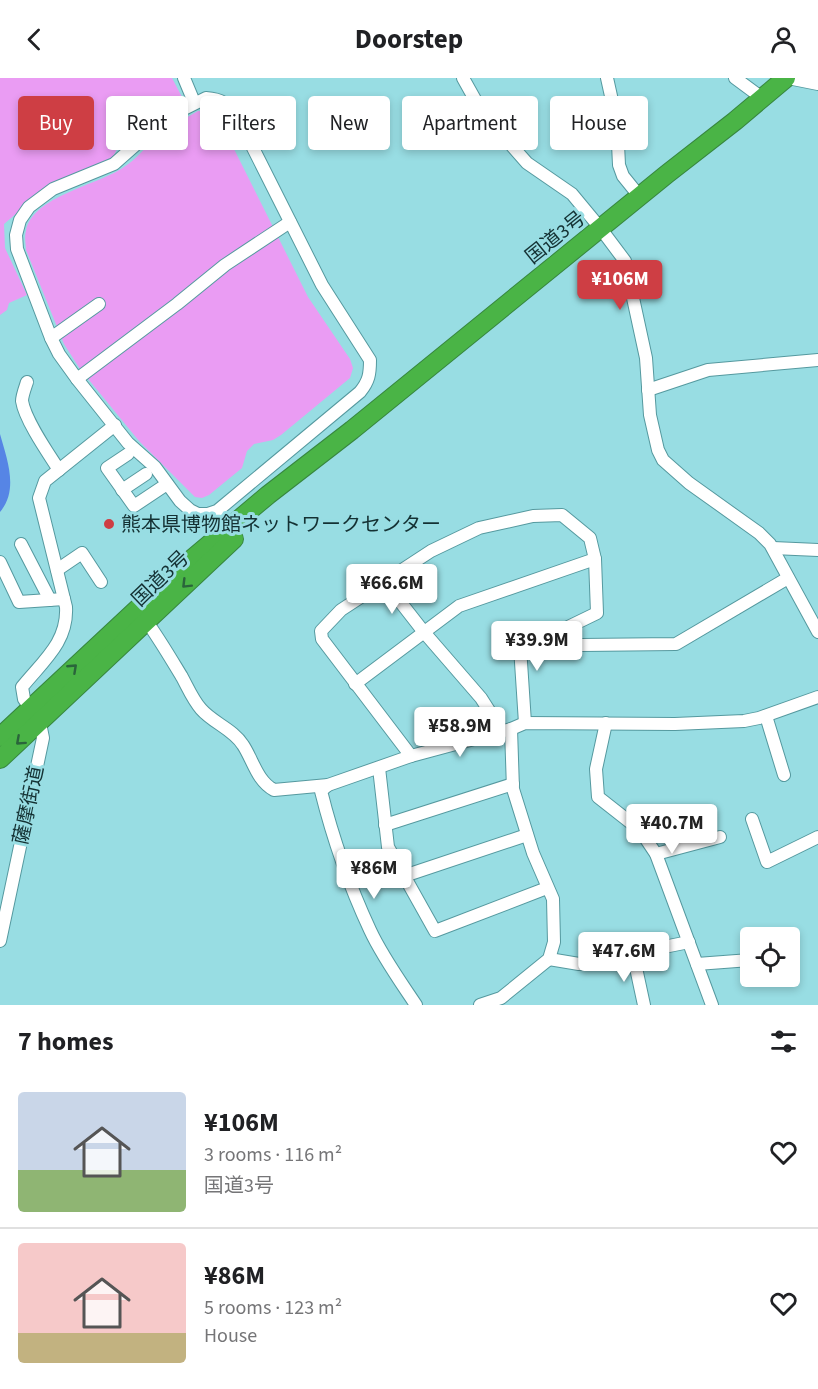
<!DOCTYPE html>
<meta charset="utf-8">
<style>
:root{--surface:#fff;--page:#f6f6f6;--text:#202124;--muted:#757577;--line:#e0e0e0;--accent:#ce3e44}
body{margin:0;font-family:"Source Sans 3","Noto Sans JP",sans-serif;background:var(--page);color:var(--text);height:100vh;display:flex;flex-direction:column;font-size:22px;white-space:nowrap}
*{box-sizing:border-box;margin:0}
p{font-size:20px;color:var(--muted)}
.icon{flex:none;width:33px;height:33px;fill:none;stroke:currentColor;stroke-width:2;stroke-linecap:round;stroke-linejoin:round}
.map{position:relative;height:927px;overflow:hidden}
.panel{display:flex;flex-direction:column;background:var(--surface);flex:1}
.panel>*{flex:none}
.top-card{position:absolute;left:18px;top:18px;width:783px;height:54px;display:flex;gap:12px}
.fabs{position:absolute;left:740px;top:849px;display:grid;gap:12px}
.fabs a{display:grid;place-items:center;width:60px;height:60px;border-radius:6px;background:var(--surface);box-shadow:0 3px 9px #0003;font-size:30px}
.price{position:absolute;translate:-50% -51px;padding:0 14px;border-radius:6px;background:#fff;color:#222;font-size:20px;line-height:39px;filter:drop-shadow(0 2px 3px #0008)}
.price::after{content:'';position:absolute;left:50%;top:36px;width:18px;height:14px;margin-left:-9px;background:inherit;clip-path:polygon(0 0,100% 0,50% 100%)}
.price.current{background:var(--accent);color:#fff}
ul{padding:0;list-style:none}
li{display:flex;align-items:center;gap:18px;height:150px;padding:0 18px}
li+li{border-top:2px solid var(--line)}
li span{display:grid;place-items:center;flex:none;width:168px;height:120px;border-radius:6px;color:#555}
li>.icon{margin-inline-start:auto}
span .icon{width:72px;height:72px;fill:#fffc;stroke-width:1}
li b{font-size:26px}
h2{display:flex;justify-content:space-between;align-items:center;height:72px;padding:0 18px;font-size:26px}
.chip{padding:0 21px;border-radius:6px;background:var(--surface);box-shadow:0 3px 9px #0003;font-size:21px;line-height:54px}
.chip.current{background:var(--accent);color:#fff}
header{display:flex;justify-content:space-between;align-items:center;height:78px;padding:0 18px;background:var(--surface);font-size:27px;font-weight:700}
.map>svg:first-child{display:block}
.green{fill:#ea9cf3}
.water{fill:#5685e5}
.lines{fill:none;stroke-linecap:round;stroke-linejoin:round}
.minor-casing{stroke:#55999f;stroke-width:14}
.highway-casing{stroke:#37863f;stroke-width:20}
.minor{stroke:#fff;stroke-width:12}
.highway{stroke:#4ab446;stroke-width:18}
.oneway{stroke:#2a653b}
.poi-dot{fill:#ce3e44;stroke:#98dde3;stroke-width:2}
.labels{text-anchor:middle;stroke-width:6;stroke-linejoin:round;paint-order:stroke}
.street-label{font-size:20px;fill:#143133;stroke:#98dde3}
.poi-label{font-size:20px;fill:#143133;stroke:#98dde3;text-anchor:start}
</style>
<header><svg class="icon" aria-label="back" viewBox="0 0 24 24"><path d="M15 5l-7 7 7 7"/></svg>Doorstep<svg class="icon" aria-label="person" viewBox="0 0 24 24"><circle cx="12" cy="8" r="4"/><path d="M4 21q1-7 8-7t8 7"/></svg></header>
<div class="map">
<svg width="818" height="927" viewBox="0 0 818 927">
<rect width="100%" height="100%" fill="#98dde3"/>
<g class="green">
<polygon points="0,0 172,0 182,19 144,46 133,49 120,65 112,81 51,106 4,146 5,170 27,217 9,225 7,232 0,237"/>
<path d="M198,33C210,33 214,36 221,45L308,219L350,281L353,290L350,300L281,357L273,362L254,366L247,373L242,390L209,417L202,420L195,419L139,363L80,291L64,266L26,172C26,166 24,159 26,153C32,118 99,107 124,89C137,81 146,68 158,58C170,48 184,41 198,33Z"/>
</g>
<path class="water" d="M0,356C7,381 19,412 0,434Z"/>
<g class="lines">
<defs>
<g id="minor">
<polyline points="184,0 194,24"/>
<polyline points="463,0 482,34 527,85 572,116 601,151 625,183 646,280 650,337 658,372 663,382 689,405 759,455 770,466 818,554"/>
<polyline points="607,0 617,45 619,87 623,98 640,119"/>
<polyline points="735,0 762,20"/>
<polyline points="788,0 818,6"/>
<path d="M206,20C222,21 228,26 237,38L322,207L370,282C370,296 369,303 360,314L217,433L208,436H198L190,432L180,423L155,389L128,365L77,301L59,276L51,260L17,171L16,157L20,142L29,129L53,111L114,86L166,40Z"/>
<polyline points="51,260 99,226"/>
<polyline points="77,301 177,226 225,187 290,144"/>
<path d="M27,304C25,310 22,318 22,323C25,342 48,375 59,392"/>
<polyline points="648,312 708,292 818,282"/>
<polyline points="128,376 107,390 134,428 167,406"/>
<polyline points="122,412 146,396"/>
<polyline points="21,466 50,522"/>
<polyline points="773,470 818,472"/>
<polyline points="0,484 19,524 64,521"/>
<polyline points="57,492 82,475 101,504"/>
<polyline points="384,503 423,553 481,620 502,653"/>
<path d="M147,544C160,562 171,581 182,599C188,610 193,622 201,631C213,645 233,651 243,667C253,682 257,703 274,712L328,707L411,678L511,651L525,645L675,646L744,643L759,640L818,619"/>
<polyline points="355,606 459,528 595,481"/>
<polyline points="766,638 784,697"/>
<polyline points="525,645 520,569 532,562 562,552"/>
<polyline points="606,645 596,691 598,719 640,752 656,776 712,927"/>
<polyline points="411,678 322,561 321,553 341,532 431,473 479,450 533,438 562,437 590,460 595,481 597,535 562,552 568,564 581,567 676,566 788,500"/>
<polyline points="379,690 388,769 435,853 547,810"/>
<path d="M328,707L321,713C333,761 349,807 370,852C382,878 400,903 416,927"/>
<polyline points="752,741 767,784 818,759"/>
<polyline points="385,747 513,706"/>
<polyline points="656,776 720,759"/>
<polyline points="404,798 527,757"/>
<path d="M0,863L43,660L40,645L24,621L22,609C43,583 68,564 66,529L39,420L45,403L115,347"/>
<polyline points="633,876 644,927"/>
<polyline points="549,881 579,886 689,864"/>
<polyline points="697,886 750,882"/>
<polyline points="480,927 501,920 549,881 554,864 553,821 533,775 513,711 511,651"/>
</g>
<g id="highway">
<polyline points="0,659 180,491 268,417 352,352 667,96 735,43 786,0"/>
<polyline points="0,681 234,461"/>
</g>
</defs>
<use href="#minor" class="minor-casing"/>
<use href="#highway" class="highway-casing"/>
<use href="#minor" class="minor"/>
<use href="#highway" class="highway"/>
</g>
<defs><path id="oneway-chevron" d="M-2-3.5L2.5 0L-2 3.5" fill="none" stroke-width="1.6" stroke-linecap="round" stroke-linejoin="round" transform="scale(1.5)"/></defs>
<g class="oneway">
<use href="#oneway-chevron" transform="translate(186 506) rotate(135)"/>
<use href="#oneway-chevron" transform="translate(73 590) rotate(-43)"/>
<use href="#oneway-chevron" transform="translate(20 663) rotate(138)"/>
</g>
<circle class="poi-dot" cx="109" cy="446" r="6"/>
<g class="labels">
<g class="street-label">
<text transform="translate(555 159) rotate(-39)" y="7">国道3号</text>
<text transform="translate(160 500) rotate(-44)" y="7">国道3号</text>
<text transform="translate(28 727) rotate(-78)" y="7">薩摩街道</text>
</g>
<g class="poi-label">
<text x="121" y="453">熊本県博物館ネットワークセンター</text>
</g>
</g>
</svg>
<div class="fabs">
<a><svg class="icon" aria-label="locate" viewBox="0 0 24 24"><circle cx="12" cy="12" r="6"/><path d="M12 2v4M12 18v4M2 12h4M18 12h4"/></svg></a>
</div>
<b class="price current" style="left:620px;top:233px">¥106M</b>
<b class="price" style="left:392px;top:537px">¥66.6M</b>
<b class="price" style="left:537px;top:594px">¥39.9M</b>
<b class="price" style="left:460px;top:680px">¥58.9M</b>
<b class="price" style="left:672px;top:777px">¥40.7M</b>
<b class="price" style="left:374px;top:822px">¥86M</b>
<b class="price" style="left:624px;top:905px">¥47.6M</b>
<div class="top-card">
<a class="chip current">Buy</a>
<a class="chip">Rent</a>
<a class="chip">Filters</a>
<a class="chip">New</a>
<a class="chip">Apartment</a>
<a class="chip">House</a>
</div>
</div>
<section class="panel">
<h2>7 homes<svg class="icon" aria-label="filters" viewBox="0 0 24 24"><path d="M4 7h16M4 17h16"/><circle cx="9" cy="7" r="2"/><circle cx="15" cy="17" r="2"/></svg></h2>
<ul>
<li><span style="background:linear-gradient(#c9d6e8 65%,#8fb573 0)"><svg class="icon" aria-label="home" viewBox="0 0 24 24"><path d="M3 11l9-7 9 7M6 9v11h12V9"/></svg></span><div><b>¥106M</b><p>3 rooms · 116 m²</p><p>国道3号</p></div><svg class="icon" aria-label="heart" viewBox="0 0 24 24"><path d="M12 20l-8-8c-3-5 5-10 8-4 3-6 11-1 8 4z"/></svg></li>
<li><span style="background:linear-gradient(#f6c9c9 75%,#c2b280 0)"><svg class="icon" aria-label="home" viewBox="0 0 24 24"><path d="M3 11l9-7 9 7M6 9v11h12V9"/></svg></span><div><b>¥86M</b><p>5 rooms · 123 m²</p><p>House</p></div><svg class="icon" aria-label="heart" viewBox="0 0 24 24"><path d="M12 20l-8-8c-3-5 5-10 8-4 3-6 11-1 8 4z"/></svg></li>
</ul>
</section>
